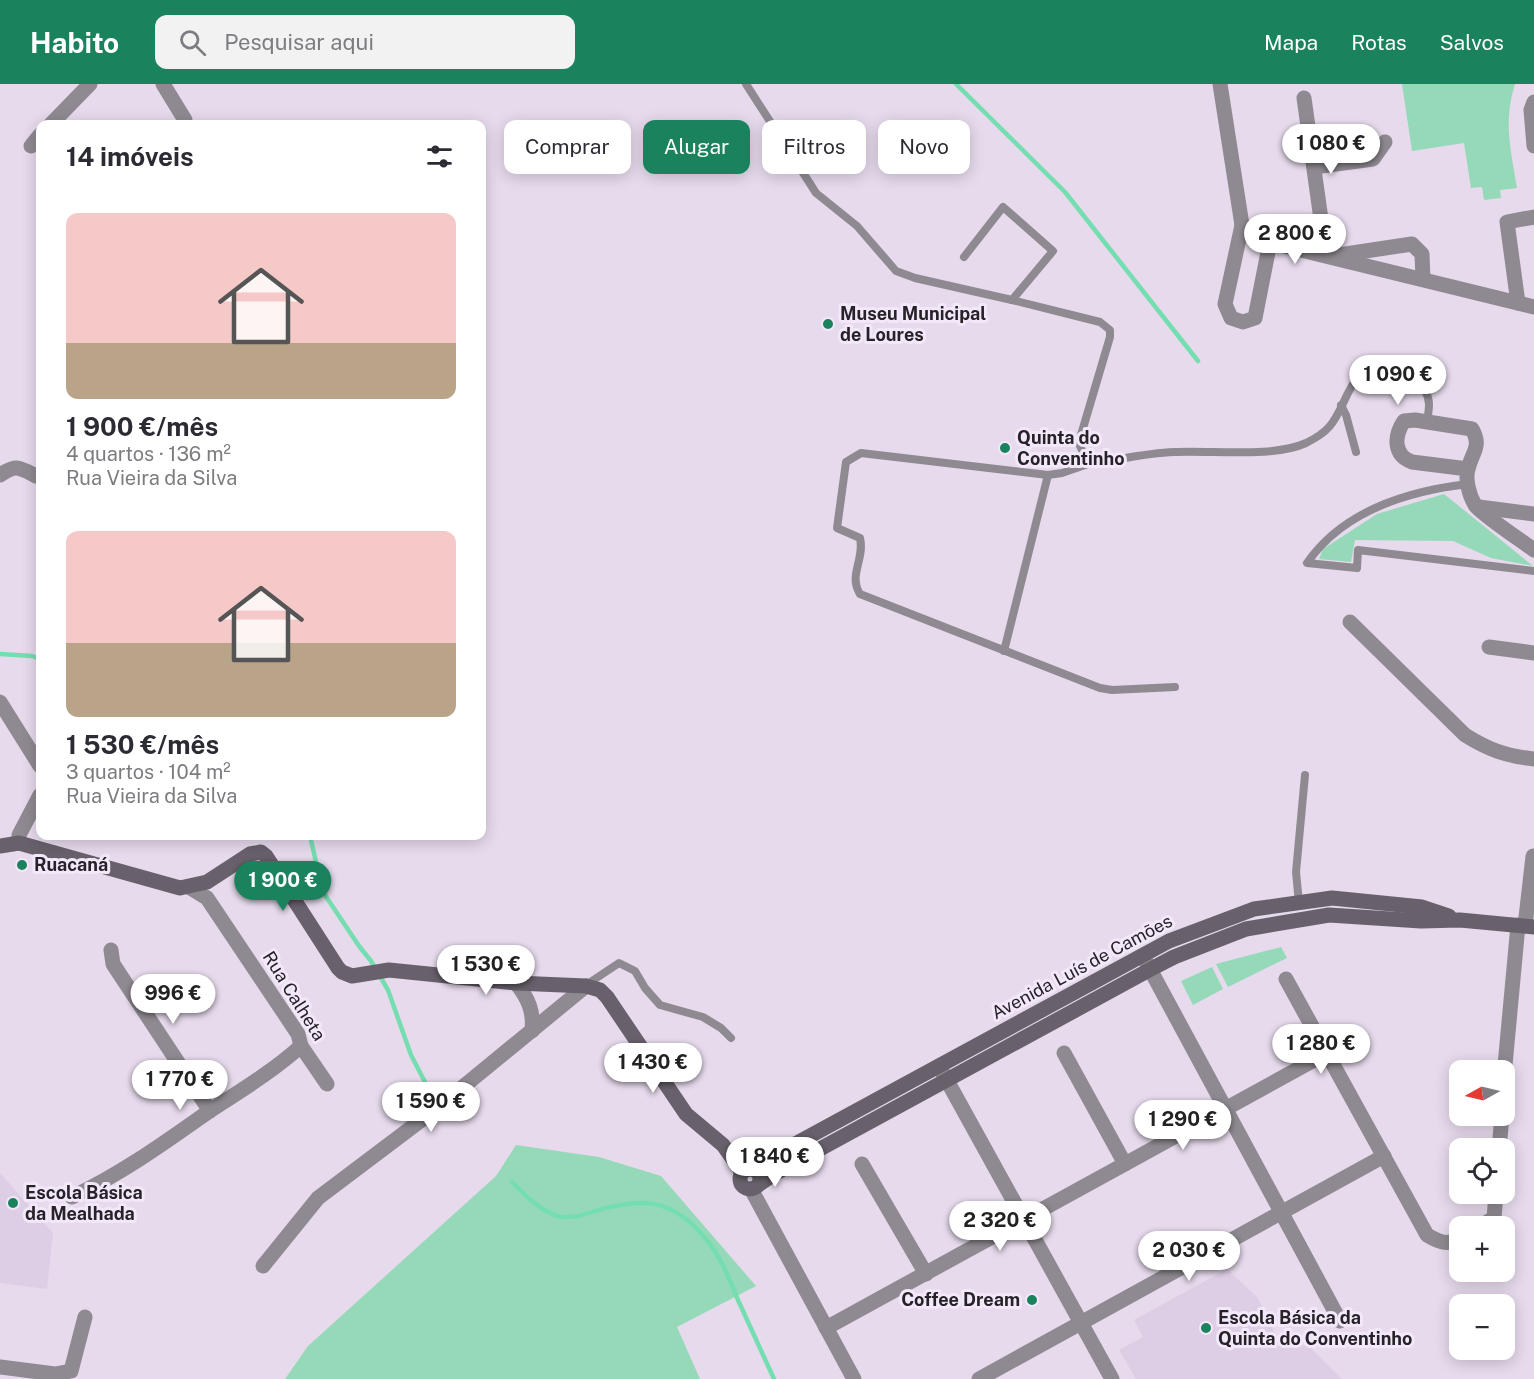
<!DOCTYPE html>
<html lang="pt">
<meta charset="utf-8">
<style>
:root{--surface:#fff;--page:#f2f2f3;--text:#2b2b33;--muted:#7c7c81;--accent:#1a835e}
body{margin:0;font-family:"Public Sans",sans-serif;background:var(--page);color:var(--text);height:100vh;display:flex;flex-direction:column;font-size:22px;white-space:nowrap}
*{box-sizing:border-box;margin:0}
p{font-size:20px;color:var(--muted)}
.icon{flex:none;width:33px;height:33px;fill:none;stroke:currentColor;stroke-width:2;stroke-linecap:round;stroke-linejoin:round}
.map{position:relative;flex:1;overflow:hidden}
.side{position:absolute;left:36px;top:36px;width:450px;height:720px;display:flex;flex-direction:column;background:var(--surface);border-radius:12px;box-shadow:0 3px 15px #0003}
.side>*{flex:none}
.banner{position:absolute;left:504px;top:36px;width:570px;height:54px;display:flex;gap:12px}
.needle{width:39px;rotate:262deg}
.buttons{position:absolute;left:1449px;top:976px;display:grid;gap:12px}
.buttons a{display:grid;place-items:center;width:66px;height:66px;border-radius:12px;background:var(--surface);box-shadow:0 3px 15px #0003;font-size:30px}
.price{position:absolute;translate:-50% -51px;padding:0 14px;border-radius:21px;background:#fff;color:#222;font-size:20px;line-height:39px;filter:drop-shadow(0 2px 3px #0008)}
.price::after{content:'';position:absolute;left:50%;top:36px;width:18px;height:14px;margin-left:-9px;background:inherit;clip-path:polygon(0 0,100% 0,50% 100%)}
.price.current{background:var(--accent);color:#fff}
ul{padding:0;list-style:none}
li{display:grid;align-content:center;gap:12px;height:318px;padding:0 30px}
li span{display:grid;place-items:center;height:186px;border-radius:12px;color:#555}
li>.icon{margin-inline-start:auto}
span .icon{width:108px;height:108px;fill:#fffc;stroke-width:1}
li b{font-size:26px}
h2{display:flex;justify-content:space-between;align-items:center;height:72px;padding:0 30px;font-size:26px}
.chip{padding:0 21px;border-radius:12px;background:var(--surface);box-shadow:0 3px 15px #0003;font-size:21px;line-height:54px}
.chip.current{background:var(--accent);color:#fff}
header{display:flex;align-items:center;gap:36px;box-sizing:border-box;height:84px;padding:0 30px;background:var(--accent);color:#fff}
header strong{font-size:28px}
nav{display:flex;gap:33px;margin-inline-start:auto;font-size:21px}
.search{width:420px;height:54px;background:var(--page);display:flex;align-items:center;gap:15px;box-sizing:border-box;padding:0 21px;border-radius:12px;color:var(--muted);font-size:22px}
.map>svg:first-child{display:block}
.built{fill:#ddcee6}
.green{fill:#95d9b9}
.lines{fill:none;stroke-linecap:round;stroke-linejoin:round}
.stream{stroke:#75deb0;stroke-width:4.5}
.lane{stroke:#8f8a91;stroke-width:8}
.street{stroke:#8f8a91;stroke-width:15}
.secondary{stroke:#68616c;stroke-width:15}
.poi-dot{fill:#1a835e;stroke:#f3e7fa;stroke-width:2}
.labels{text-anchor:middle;stroke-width:6;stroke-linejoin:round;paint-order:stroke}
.poi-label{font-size:18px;font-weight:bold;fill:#262228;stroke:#f3e7fa;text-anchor:start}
.street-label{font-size:18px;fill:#262228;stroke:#f3e7fa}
</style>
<header>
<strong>Habito</strong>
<div class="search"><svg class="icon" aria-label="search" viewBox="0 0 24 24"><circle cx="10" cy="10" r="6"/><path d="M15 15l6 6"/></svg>Pesquisar aqui</div>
<nav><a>Mapa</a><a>Rotas</a><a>Salvos</a></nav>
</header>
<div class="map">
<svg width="1534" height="1295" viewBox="0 0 1534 1295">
<rect width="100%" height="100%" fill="#e6daec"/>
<g class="built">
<polygon points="0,1089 53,1149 47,1205 0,1199"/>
<polygon points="1227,1185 1258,1214 1279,1258 1309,1262 1342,1295 1136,1295 1119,1266 1143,1253 1134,1236"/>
</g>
<g class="green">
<path d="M1402,0H1515C1503,38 1511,66 1517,104L1500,106L1501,114L1484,116L1482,103L1471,104L1464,59L1412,67Z"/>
<polygon points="1444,410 1533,482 1491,474 1453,457 1355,456 1351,478 1319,475 1323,465 1377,430"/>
<polygon points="1281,863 1287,874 1228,903 1216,880"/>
<polygon points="1212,883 1223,905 1193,921 1181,897"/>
<polygon points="516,1061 599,1073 661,1092 756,1202 677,1243 700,1295 285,1295 308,1262 496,1092"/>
</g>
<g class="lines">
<g class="stream">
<polyline points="956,0 1065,108 1198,277"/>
<polyline points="0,570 32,572 40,575"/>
<polyline points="310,752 323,808 359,862 371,877 388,906 411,971 426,1000"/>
<path d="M512,1098C524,1110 538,1125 555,1131C567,1136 584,1131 595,1127C643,1113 672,1114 706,1155C721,1173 729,1194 738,1216C750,1242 762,1269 774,1295"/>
</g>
<g class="lane">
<polyline points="746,0 816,109 857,142 896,187 915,194 1012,216 1053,167 1003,123 964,173"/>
<path d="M1012,216L1100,238L1110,246V253L1081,351L1080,362L1088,380C1117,376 1146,369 1174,368C1212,366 1273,374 1306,359C1314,355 1323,350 1329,343C1347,324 1349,281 1383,282C1403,283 1428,299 1429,320C1429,326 1428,332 1427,338"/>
<polyline points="1341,321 1346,331 1356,368"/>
<path d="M1088,380L1062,389L1048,391L861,369L846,378L837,444L860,454C865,475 848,491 860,510L1100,604L1112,606L1175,603"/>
<path d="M1468,400C1408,407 1343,427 1307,479L1357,484L1358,466L1534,487"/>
<polyline points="1004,567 1048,391"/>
<polyline points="1299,819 1296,788 1305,691"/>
<polyline points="586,901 619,879 635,887 645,904 660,921 703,933 721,944 731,954"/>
</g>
<g class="street">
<polyline points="163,0 185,36"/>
<polyline points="1220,0 1242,141 1252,154 1534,223"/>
<polyline points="1304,14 1326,171"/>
<polyline points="1534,18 1531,26 1534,62"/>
<polyline points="51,40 90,0"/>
<polyline points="31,62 40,51"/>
<polyline points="1314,83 1373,75 1385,58"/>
<polyline points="1242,141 1225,220 1231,234 1243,238 1255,234 1270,158"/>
<polyline points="1339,171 1412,160 1422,170 1423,195"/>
<polyline points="1518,219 1507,138 1534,133"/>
<path d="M1468,385L1412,378C1393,371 1394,352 1404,337L1415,336L1472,345C1482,363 1472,368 1468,385C1465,395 1469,411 1475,421C1481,430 1522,457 1534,466"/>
<path d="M0,391C16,380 19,383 36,392"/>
<polyline points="1479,423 1534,430"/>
<path d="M1350,538L1465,651C1489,666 1506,672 1534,675"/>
<polyline points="1489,563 1534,569"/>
<polyline points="0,618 40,682"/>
<polyline points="19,759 19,751 40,711"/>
<polyline points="189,803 207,814 298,950 301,962 327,1000"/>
<polyline points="1525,842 1533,772"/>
<polyline points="111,866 113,880 210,1027"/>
<polyline points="1144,874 1340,1237"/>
<path d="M1286,895L1427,1151C1439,1158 1447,1162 1460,1154"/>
<path d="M516,899C528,914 534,927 532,947"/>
<polyline points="1064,969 1125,1080"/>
<polyline points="939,982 1112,1295"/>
<polyline points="1504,992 1518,841"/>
<polyline points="1499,1065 1502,1032"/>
<polyline points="862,1080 926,1190"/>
<polyline points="751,1105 854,1295"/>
<path d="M72,1113C121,1090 164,1059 208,1028C240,1007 272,988 301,962"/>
<polyline points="1479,1143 1494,1134 1496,1110"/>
<polyline points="263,1182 318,1114 436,1025 586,902"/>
<polyline points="826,1244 1327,969"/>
<polyline points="0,1283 55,1290 71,1287 85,1233"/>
<polyline points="979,1295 1384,1072"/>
</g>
<g class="secondary">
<polyline points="0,762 19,759 180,804 207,798 250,770 261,768 266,772 338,884 342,888 352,892 389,886 516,899 586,902 600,906 607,913 686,1030 723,1061 742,1088"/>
<circle cx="750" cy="1095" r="10"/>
<polyline points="749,1085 1169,857 1254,825 1332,814 1422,823 1449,832"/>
<polyline points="758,1101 774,1090 1151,885 1174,873 1246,845 1329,831 1421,837 1460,836 1534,843"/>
</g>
</g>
<g class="poi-dot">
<circle cx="828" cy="240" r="6"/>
<circle cx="1005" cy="364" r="6"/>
<circle cx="22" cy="781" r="6"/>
<circle cx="13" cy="1119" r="6"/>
<circle cx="1032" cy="1216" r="6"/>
<circle cx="1206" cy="1244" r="6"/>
</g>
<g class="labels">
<g class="poi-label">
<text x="840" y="236">Museu Municipal<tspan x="840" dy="21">de Loures</tspan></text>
<text x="1017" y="360">Quinta do<tspan x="1017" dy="21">Conventinho</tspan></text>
<text x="34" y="787">Ruacaná</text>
<text x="25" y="1115">Escola Básica<tspan x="25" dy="21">da Mealhada</tspan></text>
<text x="1020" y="1222" text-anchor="end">Coffee Dream</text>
<text x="1218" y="1240">Escola Básica da<tspan x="1218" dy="21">Quinta do Conventinho</tspan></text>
</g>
<g class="street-label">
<text transform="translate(1082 883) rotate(-28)" y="6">Avenida Luís de Camões</text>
<text transform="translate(294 912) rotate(58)" y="6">Rua Calheta</text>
</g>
</g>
</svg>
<div class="buttons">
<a><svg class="needle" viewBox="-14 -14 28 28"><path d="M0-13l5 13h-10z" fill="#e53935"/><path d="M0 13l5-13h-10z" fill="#7c7c81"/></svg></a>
<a><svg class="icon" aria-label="locate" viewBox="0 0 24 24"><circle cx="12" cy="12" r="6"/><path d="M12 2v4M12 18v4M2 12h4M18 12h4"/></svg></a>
<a>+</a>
<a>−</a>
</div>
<b class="price" style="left:1331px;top:91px">1 080 €</b>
<b class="price" style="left:1295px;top:181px">2 800 €</b>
<b class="price" style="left:1398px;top:322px">1 090 €</b>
<b class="price current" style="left:283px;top:828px">1 900 €</b>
<b class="price" style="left:486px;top:912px">1 530 €</b>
<b class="price" style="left:173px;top:941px">996 €</b>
<b class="price" style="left:1321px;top:991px">1 280 €</b>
<b class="price" style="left:653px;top:1010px">1 430 €</b>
<b class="price" style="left:180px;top:1027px">1 770 €</b>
<b class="price" style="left:431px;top:1049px">1 590 €</b>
<b class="price" style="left:1183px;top:1067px">1 290 €</b>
<b class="price" style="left:775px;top:1104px">1 840 €</b>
<b class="price" style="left:1000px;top:1168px">2 320 €</b>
<b class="price" style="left:1189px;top:1198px">2 030 €</b>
<div class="banner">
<a class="chip">Comprar</a>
<a class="chip current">Alugar</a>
<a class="chip">Filtros</a>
<a class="chip">Novo</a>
</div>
<section class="side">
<h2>14 imóveis<svg class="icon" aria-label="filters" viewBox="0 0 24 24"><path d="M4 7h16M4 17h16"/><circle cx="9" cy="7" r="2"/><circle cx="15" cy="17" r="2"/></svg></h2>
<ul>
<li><span style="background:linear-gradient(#f6c9c9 70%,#b9a48a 0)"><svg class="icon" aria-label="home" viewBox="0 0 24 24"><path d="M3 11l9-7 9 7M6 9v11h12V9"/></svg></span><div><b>1 900 €/mês</b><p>4 quartos · 136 m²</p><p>Rua Vieira da Silva</p></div></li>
<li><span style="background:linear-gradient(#f6c9c9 60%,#b9a48a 0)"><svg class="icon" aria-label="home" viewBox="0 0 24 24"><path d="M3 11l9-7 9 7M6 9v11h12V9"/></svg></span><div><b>1 530 €/mês</b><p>3 quartos · 104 m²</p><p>Rua Vieira da Silva</p></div></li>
</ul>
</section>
</div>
